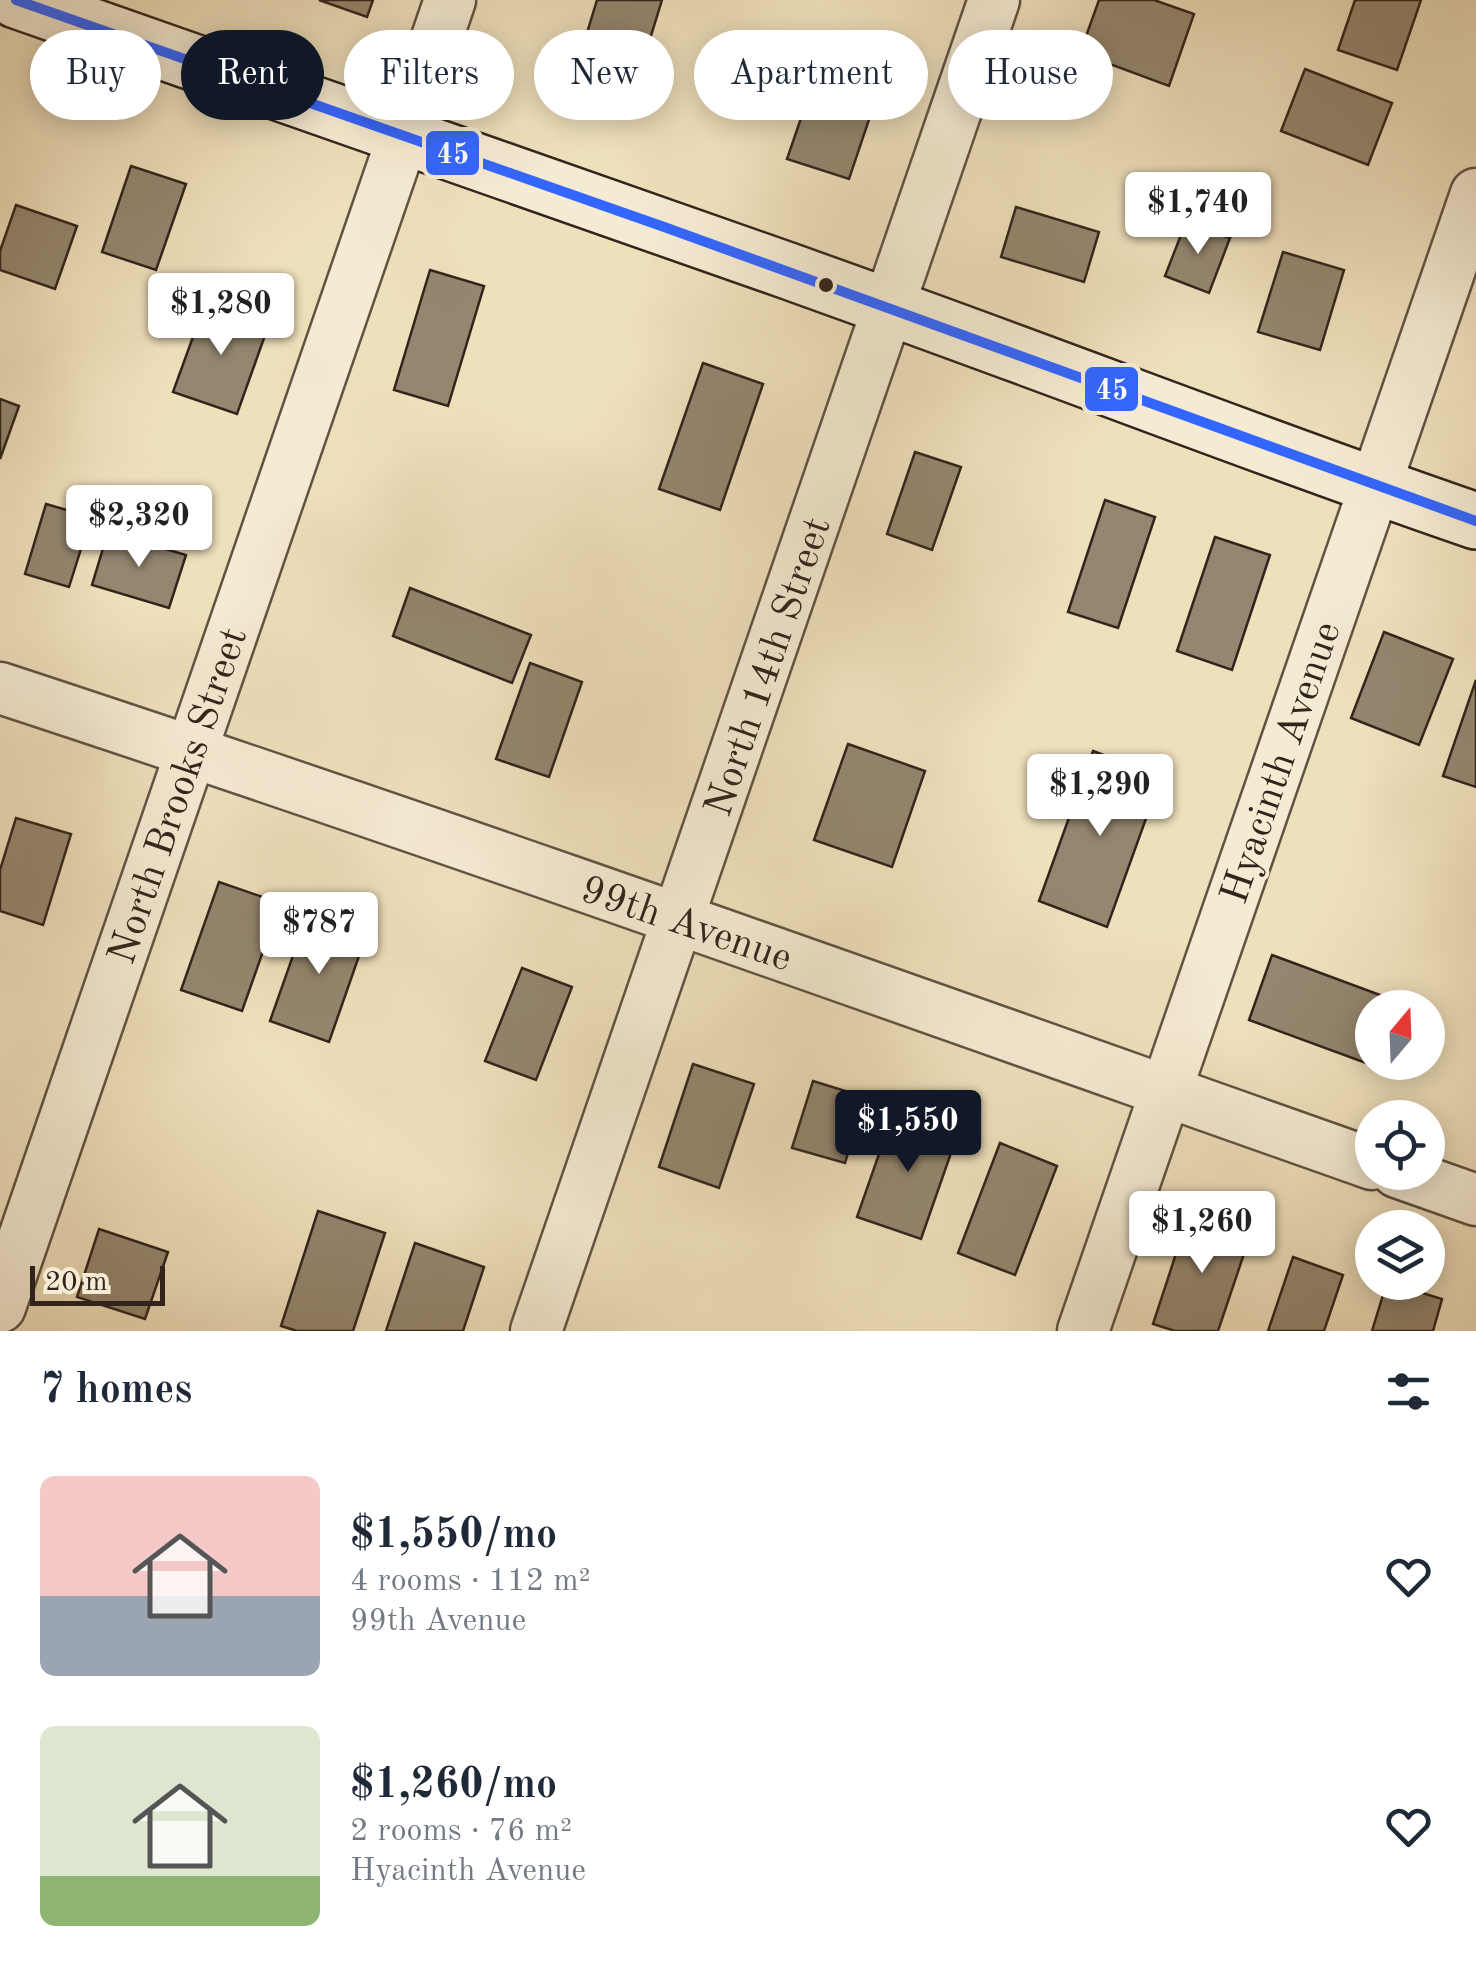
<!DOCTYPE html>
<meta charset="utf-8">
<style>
:root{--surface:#fff;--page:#f6f6f7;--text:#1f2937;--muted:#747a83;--accent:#111827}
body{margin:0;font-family:"Old Standard TT",serif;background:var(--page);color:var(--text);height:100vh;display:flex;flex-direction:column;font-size:38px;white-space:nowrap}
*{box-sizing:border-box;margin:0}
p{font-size:32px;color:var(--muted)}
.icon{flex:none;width:55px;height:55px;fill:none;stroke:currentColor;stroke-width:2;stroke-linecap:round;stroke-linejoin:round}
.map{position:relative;height:1331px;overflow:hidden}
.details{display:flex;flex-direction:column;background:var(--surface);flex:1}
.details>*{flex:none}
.guide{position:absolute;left:30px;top:30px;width:1418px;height:90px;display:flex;gap:20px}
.needle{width:65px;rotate:19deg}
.tools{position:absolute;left:1355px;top:990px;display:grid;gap:20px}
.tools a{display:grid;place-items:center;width:90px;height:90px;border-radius:50%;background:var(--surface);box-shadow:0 5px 25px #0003;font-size:50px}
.scale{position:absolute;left:30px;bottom:25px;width:135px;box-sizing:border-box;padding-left:10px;border:5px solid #32241c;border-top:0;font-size:28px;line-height:35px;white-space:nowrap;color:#32241c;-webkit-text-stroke:8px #f5ebd3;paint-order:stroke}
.price{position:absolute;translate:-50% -85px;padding:0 22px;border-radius:10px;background:#fff;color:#222;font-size:32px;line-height:65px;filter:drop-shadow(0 2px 5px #0008)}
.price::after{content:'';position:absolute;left:50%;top:60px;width:30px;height:22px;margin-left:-15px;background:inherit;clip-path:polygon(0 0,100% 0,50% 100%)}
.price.active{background:var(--accent);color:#fff}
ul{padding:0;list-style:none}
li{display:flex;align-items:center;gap:30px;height:250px;padding:0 40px}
li span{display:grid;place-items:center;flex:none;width:280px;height:200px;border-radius:15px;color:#555}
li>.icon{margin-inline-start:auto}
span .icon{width:120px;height:120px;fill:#fffc;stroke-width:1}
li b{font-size:42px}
h2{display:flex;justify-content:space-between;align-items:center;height:120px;padding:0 40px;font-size:42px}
.chip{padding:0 35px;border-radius:45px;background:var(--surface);box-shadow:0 5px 25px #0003;font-size:35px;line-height:90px}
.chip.active{background:var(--accent);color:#fff}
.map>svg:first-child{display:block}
.building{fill:#94866f;stroke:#32241c;stroke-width:2.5}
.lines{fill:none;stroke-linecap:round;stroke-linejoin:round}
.street-casing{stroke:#615344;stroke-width:55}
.secondary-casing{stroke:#32241c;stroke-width:60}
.street{stroke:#f5ebd3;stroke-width:50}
.secondary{stroke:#f5ebd3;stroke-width:55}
.bus-1-casing{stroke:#f5ebd3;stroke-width:18}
.bus-1{stroke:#36f;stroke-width:10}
.bus-dot{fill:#32241c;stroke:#f5ebd3;stroke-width:4}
.labels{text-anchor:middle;stroke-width:8;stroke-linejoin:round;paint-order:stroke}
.street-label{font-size:40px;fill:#32241c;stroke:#f5ebd3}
.line-badge{stroke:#f5ebd3;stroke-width:4}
.badge-label{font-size:28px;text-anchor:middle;font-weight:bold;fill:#fff}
</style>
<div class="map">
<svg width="1476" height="1331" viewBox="0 0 1476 1331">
<rect width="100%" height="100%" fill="#efe0bc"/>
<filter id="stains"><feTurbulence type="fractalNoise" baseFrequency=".002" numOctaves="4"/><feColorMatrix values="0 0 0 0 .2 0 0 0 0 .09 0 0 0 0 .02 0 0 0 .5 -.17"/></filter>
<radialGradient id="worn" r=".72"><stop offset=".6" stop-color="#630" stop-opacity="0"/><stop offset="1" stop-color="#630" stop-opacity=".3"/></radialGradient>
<g class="building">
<polygon points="319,0 373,0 367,17"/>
<polygon points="597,0 662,0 630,104 571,86"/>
<polygon points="1099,0 1154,0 1194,14 1169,86 1080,53"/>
<polygon points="1355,0 1421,0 1397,70 1338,50"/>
<polygon points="823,54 884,75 849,179 787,159"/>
<polygon points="1305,69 1392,103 1368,165 1281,131"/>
<polygon points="131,166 186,184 156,270 102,252"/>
<polygon points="16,205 77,226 55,289 0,270 0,251"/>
<polygon points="1016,207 1099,232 1084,282 1001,257"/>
<polygon points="1186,222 1230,238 1209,293 1165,276"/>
<polygon points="1283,252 1344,270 1320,350 1258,332"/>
<polygon points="430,270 484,286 448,406 394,390"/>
<polygon points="206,301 269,324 237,414 173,392"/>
<polygon points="703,363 763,384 720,510 659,489"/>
<polygon points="0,399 19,406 0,459"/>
<polygon points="915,452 961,467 932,550 887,534"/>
<polygon points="1105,500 1155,517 1118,628 1068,612"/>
<polygon points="46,504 91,517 69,587 25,574"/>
<polygon points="108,532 186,555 169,608 92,585"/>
<polygon points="1215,537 1270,555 1232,670 1177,651"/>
<polygon points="410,588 531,635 512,683 393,636"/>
<polygon points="1384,632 1453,659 1419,745 1351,718"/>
<polygon points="530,663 582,682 549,777 496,759"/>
<polygon points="1476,680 1476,787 1443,776"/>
<polygon points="848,744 925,771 892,867 814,840"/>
<polygon points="1093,751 1161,777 1107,927 1039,901"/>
<polygon points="16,818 71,834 43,925 0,911 0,870"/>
<polygon points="219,882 280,903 242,1011 181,990"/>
<polygon points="308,913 367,933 329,1042 270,1021"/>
<polygon points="1272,955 1399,1002 1397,1008 1372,1008 1372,1062 1378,1062 1377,1067 1249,1020"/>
<polygon points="522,968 572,987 536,1080 485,1061"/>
<polygon points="693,1064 754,1084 719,1188 659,1167"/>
<polygon points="813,1081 865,1097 845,1163 792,1148"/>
<polygon points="894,1111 958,1133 921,1239 857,1217"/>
<polygon points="1000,1143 1057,1166 1015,1275 958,1253"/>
<polygon points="318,1211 385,1233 353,1331 297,1331 281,1326"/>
<polygon points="1189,1214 1251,1233 1218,1331 1175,1331 1153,1324"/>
<polygon points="99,1229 168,1252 145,1319 77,1297"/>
<polygon points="415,1243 484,1267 463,1331 386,1331"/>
<polygon points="1293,1257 1343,1275 1324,1331 1268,1331"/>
<polygon points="1387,1282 1442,1299 1433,1331 1372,1331"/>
</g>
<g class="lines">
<defs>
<g id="street">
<path d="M0,688C460,839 916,1003 1372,1164"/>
<polyline points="1397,1172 1476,1200"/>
<polyline points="0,1307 450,0"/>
<path d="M536,1331C691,888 840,443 994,0"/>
<polyline points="1083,1331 1476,194"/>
</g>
<path id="secondary" d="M16,0C306,100 595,201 883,305C1081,376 1277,453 1476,521"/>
</defs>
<use href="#street" class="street-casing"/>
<use href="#secondary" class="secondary-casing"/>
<use href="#street" class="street"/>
<use href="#secondary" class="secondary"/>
<defs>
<polyline id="bus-1" points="16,0 667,228 1476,521"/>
</defs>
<use href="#bus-1" class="bus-1-casing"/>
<use href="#bus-1" class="bus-1"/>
</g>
<circle class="bus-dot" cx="826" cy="285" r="9"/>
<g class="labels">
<g class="street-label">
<text transform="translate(766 666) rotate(-71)" y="14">North 14th Street</text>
<text transform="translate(1279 762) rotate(-71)" y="14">Hyacinth Avenue</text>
<text transform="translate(176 795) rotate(-71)" y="14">North Brooks Street</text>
<text transform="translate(687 922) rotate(19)" y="14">99th Avenue</text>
</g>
</g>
<g class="line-badge">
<rect x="424" y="129" width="57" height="48" rx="10" fill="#36f"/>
<rect x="1083" y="365" width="57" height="48" rx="10" fill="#36f"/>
</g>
<g class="badge-label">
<text x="453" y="163">45</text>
<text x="1112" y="399">45</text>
</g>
<rect width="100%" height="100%" filter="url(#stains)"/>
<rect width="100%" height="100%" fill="url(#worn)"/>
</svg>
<div class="tools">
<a><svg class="needle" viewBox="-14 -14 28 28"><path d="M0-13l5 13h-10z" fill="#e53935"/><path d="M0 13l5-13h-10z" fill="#747a83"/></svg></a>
<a><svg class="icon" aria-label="locate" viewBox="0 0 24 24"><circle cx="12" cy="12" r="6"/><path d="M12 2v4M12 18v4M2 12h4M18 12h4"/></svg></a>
<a><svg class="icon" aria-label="layers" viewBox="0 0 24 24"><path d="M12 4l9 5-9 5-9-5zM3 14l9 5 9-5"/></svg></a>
</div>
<div class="scale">20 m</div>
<b class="price" style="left:1198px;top:257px">$1,740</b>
<b class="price" style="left:221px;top:358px">$1,280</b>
<b class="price" style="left:139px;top:570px">$2,320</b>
<b class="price" style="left:1100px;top:839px">$1,290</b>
<b class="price" style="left:319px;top:977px">$787</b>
<b class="price active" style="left:908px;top:1175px">$1,550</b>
<b class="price" style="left:1202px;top:1276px">$1,260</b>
<div class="guide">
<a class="chip">Buy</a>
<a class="chip active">Rent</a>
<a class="chip">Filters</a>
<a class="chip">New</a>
<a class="chip">Apartment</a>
<a class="chip">House</a>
</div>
</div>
<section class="details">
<h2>7 homes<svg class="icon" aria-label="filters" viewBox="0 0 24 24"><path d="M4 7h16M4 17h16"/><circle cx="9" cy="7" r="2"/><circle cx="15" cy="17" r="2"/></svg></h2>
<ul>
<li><span style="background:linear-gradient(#f6c9c9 60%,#9aa5b1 0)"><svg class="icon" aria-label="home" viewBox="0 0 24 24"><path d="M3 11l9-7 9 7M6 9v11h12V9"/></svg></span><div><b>$1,550/mo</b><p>4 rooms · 112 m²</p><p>99th Avenue</p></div><svg class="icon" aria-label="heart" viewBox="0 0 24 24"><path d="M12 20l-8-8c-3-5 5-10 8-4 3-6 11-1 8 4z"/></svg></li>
<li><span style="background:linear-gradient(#dfe7d0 75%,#8fb573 0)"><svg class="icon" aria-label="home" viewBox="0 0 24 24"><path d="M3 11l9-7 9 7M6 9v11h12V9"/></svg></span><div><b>$1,260/mo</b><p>2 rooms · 76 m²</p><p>Hyacinth Avenue</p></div><svg class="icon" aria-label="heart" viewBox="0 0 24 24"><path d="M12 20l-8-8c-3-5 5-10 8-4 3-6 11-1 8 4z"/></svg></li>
</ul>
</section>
